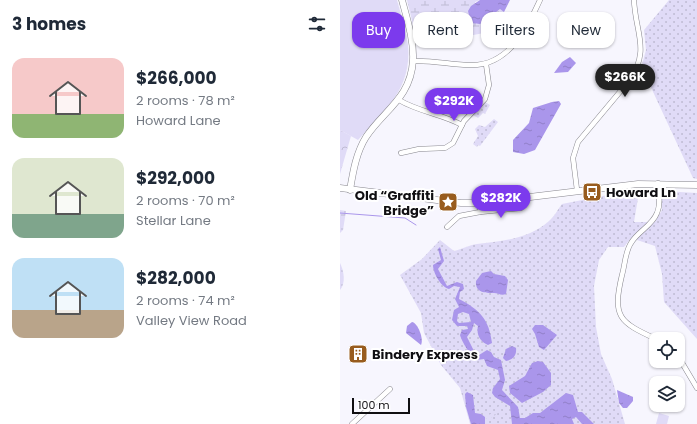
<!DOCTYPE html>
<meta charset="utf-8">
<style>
:root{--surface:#fff;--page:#f2f2f3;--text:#1f2937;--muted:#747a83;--accent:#7c3aed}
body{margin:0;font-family:Poppins,sans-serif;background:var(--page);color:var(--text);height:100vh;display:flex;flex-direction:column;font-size:15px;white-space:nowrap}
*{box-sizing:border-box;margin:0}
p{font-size:13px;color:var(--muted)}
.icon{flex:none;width:22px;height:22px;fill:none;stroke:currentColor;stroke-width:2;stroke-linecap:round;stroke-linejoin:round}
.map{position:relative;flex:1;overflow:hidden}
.side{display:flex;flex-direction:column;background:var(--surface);width:340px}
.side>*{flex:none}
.hud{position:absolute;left:12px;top:12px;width:285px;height:36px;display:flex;gap:8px}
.tools{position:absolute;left:309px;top:332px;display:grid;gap:8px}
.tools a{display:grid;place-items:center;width:36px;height:36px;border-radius:8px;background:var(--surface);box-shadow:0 1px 3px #0004;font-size:20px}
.scale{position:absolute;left:12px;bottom:10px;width:58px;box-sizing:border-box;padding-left:4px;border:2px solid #100f12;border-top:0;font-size:11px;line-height:14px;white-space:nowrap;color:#100f12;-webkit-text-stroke:3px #fff;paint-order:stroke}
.price{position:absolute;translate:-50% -34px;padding:0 9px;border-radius:14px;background:var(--accent);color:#fff;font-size:13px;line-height:26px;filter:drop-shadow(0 1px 2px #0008)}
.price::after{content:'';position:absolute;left:50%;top:24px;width:12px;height:9px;margin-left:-6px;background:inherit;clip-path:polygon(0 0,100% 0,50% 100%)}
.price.selected{background:#222;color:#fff}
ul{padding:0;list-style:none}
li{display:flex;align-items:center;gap:12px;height:100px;padding:0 12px}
li span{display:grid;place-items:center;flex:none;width:112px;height:80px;border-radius:12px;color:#555}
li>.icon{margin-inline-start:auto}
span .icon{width:48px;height:48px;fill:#fffc;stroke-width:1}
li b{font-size:17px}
h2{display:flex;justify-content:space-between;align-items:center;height:48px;padding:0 12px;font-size:17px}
.pill{padding:0 14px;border-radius:12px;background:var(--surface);box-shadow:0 1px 3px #0004;font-size:14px;line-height:36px}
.pill.selected{background:var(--accent);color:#fff}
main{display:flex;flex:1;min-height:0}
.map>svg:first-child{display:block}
.grass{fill:url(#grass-dots)}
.forest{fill:url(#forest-crowns)}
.wetland{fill:url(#wetland-marsh)}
.green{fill:#e0dbf7}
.water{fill:url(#water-ripples);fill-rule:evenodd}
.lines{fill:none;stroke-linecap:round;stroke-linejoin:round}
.stream{stroke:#aa96eb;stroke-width:1}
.street-casing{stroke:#87868d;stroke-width:5.5}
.secondary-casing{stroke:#87868d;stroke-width:7}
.street{stroke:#fff;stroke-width:4.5}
.secondary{stroke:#fff;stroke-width:6}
.labels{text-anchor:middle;stroke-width:4;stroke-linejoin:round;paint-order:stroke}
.poi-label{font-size:13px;font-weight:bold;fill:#100f12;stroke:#fff;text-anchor:start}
</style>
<main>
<section class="side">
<h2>3 homes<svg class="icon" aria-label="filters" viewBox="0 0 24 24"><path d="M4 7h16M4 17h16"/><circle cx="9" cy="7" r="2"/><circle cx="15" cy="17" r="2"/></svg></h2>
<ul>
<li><span style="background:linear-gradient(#f6c9c9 70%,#8fb573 0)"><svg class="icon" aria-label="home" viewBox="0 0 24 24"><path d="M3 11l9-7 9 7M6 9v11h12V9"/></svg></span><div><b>$266,000</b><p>2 rooms · 78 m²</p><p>Howard Lane</p></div></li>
<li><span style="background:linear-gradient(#dfe7d0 70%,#7fa58c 0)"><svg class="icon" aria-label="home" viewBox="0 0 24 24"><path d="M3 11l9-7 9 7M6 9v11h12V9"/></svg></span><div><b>$292,000</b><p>2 rooms · 70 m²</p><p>Stellar Lane</p></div></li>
<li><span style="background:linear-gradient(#bfe0f5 65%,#b9a48a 0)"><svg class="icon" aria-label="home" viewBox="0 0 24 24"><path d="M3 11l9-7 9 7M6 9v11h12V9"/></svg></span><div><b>$282,000</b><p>2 rooms · 74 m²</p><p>Valley View Road</p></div></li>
</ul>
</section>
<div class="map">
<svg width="357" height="424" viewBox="0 0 357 424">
<defs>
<pattern id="grass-dots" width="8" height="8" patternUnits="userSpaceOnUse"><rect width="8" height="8" fill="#e0dbf7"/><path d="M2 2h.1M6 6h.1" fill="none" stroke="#bfbbd3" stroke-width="1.8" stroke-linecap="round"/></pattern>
<pattern id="forest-crowns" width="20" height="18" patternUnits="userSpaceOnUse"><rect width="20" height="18" fill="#e0dbf7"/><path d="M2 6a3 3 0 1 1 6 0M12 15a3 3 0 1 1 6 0" fill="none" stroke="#bfbbd3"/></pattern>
<pattern id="wetland-marsh" width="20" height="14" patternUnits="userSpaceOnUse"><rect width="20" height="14" fill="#e0dbf7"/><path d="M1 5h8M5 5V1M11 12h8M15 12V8" fill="none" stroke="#bfbbd3"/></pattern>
<pattern id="water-ripples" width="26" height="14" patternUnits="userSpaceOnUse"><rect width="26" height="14" fill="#aa96eb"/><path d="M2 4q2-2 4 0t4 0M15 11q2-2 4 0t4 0" fill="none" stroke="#9180c8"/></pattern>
</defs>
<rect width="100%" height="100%" fill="#f7f6fe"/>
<g class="grass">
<polygon points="329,0 357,0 357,179 353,178 308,81 300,72 306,50 304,30"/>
<polygon points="145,102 150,105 145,114 143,113 138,118 133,115"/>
<polygon points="154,119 158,122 140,146 138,145 137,147 133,144 138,136 135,129 139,125 145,127"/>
<path d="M322,191L357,193V339L324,302L322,274L315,246L291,238L284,247H268L259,260L254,286L256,327L261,354L272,379L285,424H130L120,388L101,365L84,333L81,313L60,275L82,259L100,240L114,251C122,249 129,245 137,244C162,241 189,239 209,221C214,217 218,209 222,204L273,194L299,192L294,222H315L322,210Z"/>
</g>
<polygon class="forest" points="0,130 11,136 0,174"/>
<g class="wetland">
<polygon points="67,0 140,0 135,2 136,24 140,23 160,8 164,12 144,33 128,36 115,36 91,29 74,29"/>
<polygon points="0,210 6,211 3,230 0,233"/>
<path d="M0,263C4,271 6,283 0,290Z"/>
<path d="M160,404L163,405C159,413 154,418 145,419V417L156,411Z"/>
</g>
<g class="green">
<path d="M0,0H57C61,15 66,30 68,45C72,89 45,110 18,140L0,130Z"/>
<polygon points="319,413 329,416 327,424 316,424"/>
</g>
<g class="water">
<polygon points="140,0 170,0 164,12 160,9 140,24 131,23 128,11 131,6"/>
<polygon points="230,57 236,63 228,72 214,73 222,62"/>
<polygon points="219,101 221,104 195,150 184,154 173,152 173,140 189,123 193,108 212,102"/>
<path d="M100,247L104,261L98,269L107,286L117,282L123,284L124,289L120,292L119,299C140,310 149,319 152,343L148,345C140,342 136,334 138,326L134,323L132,330L127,337L134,351L139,355L147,350L151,352L154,357L161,360L165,380L162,390L178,407L180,418H185L193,413H200L226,393L233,395L238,412H242L254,424H242L236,417L232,419L234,424H172L170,406L155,397L152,393L153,388L160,379L158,370L147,366L144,359L137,360C131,357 122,342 120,335L122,330L128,329L127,326H117L112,320L114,310L119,307L115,299L120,287L114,286L109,289C101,287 93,273 93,265L101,260L98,249ZM123,312L129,314L131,322L119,323L117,321L118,314Z"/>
<path d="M151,271L154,274L165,276L168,280L166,294C161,296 158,293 154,293C145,293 135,293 136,281L142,273Z"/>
<path d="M72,322C78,323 84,339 81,345L66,333L67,326Z"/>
<polygon points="195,325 203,325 217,335 204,350 199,347 195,334 192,329"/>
<path d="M172,346L176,348C177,355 173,360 166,361L163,358L166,349Z"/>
<polygon points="198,361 203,362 211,373 211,385 203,392 182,403 170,393 169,386 185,376 192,363"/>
<polygon points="277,390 293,397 293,401 287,408 283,408 279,403"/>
<polygon points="127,392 133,395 135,413 141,414 145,417 145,424 131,424 126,407 125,394"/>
</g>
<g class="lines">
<polyline class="stream" points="0,213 65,218 76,225"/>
<defs>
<g id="street">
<path d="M73,61C93,60 112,65 131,65C168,66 187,29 200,0"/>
<path d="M59,100C79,112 102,114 122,125"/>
<polyline points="61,153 79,149 105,148 113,143 124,121 145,99 149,85 146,64"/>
<path d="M237,190L233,158L238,142L289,81C311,50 295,32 294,0"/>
<polyline points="140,212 181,208"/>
<polyline points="107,227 119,216 140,212 140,203"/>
<path d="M316,339C279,322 272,317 282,275C285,265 285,252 291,243C298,231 312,226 317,213C321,204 319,193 318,183"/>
<polyline points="338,356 357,388"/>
<polyline points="12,424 50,389"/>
</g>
<g id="secondary">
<polyline points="0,188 121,203 140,203 298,184 357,185"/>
<path d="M10,190C13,172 16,153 26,137C44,110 71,98 73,60C74,40 67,19 62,0"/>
</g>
</defs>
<use href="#street" class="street-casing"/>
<use href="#secondary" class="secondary-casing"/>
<use href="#street" class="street"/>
<use href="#secondary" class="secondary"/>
</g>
<defs>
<symbol id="bus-square" viewBox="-11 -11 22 22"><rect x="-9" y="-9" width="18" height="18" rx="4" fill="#985c1e" stroke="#fff"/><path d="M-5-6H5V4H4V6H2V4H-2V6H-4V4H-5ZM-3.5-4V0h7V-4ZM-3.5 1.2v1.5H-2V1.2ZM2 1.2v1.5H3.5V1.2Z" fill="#fff"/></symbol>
<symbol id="sight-square" viewBox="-11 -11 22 22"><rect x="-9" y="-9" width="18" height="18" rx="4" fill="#985c1e" stroke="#fff"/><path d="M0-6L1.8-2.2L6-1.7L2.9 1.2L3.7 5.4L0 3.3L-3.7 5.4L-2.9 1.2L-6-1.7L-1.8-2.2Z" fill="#fff"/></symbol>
<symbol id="building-square" viewBox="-11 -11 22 22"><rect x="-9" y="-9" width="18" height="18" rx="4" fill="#985c1e" stroke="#fff"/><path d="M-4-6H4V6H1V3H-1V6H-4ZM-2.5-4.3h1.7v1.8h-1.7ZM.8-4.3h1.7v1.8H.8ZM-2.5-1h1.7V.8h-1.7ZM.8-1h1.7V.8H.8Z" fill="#fff"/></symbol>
</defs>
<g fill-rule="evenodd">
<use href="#bus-square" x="241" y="181" width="22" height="22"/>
<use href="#sight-square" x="97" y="191" width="22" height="22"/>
<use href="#building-square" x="7" y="343" width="22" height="22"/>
</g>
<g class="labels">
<g class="poi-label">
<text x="266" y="197">Howard Ln</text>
<text x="94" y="200" text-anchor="end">Old “Graffiti<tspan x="94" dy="15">Bridge”</tspan></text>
<text x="32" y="359">Bindery Express</text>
</g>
</g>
</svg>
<div class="tools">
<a><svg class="icon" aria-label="locate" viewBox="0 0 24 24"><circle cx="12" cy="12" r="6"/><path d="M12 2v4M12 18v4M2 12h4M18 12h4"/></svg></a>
<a><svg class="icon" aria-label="layers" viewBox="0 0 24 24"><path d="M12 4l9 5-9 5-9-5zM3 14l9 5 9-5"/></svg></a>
</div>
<div class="scale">100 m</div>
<b class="price selected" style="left:285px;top:98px">$266K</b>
<b class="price" style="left:114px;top:122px">$292K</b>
<b class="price" style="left:161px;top:219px">$282K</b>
<div class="hud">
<a class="pill selected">Buy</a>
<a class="pill">Rent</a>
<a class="pill">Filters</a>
<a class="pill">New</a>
</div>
</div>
</main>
